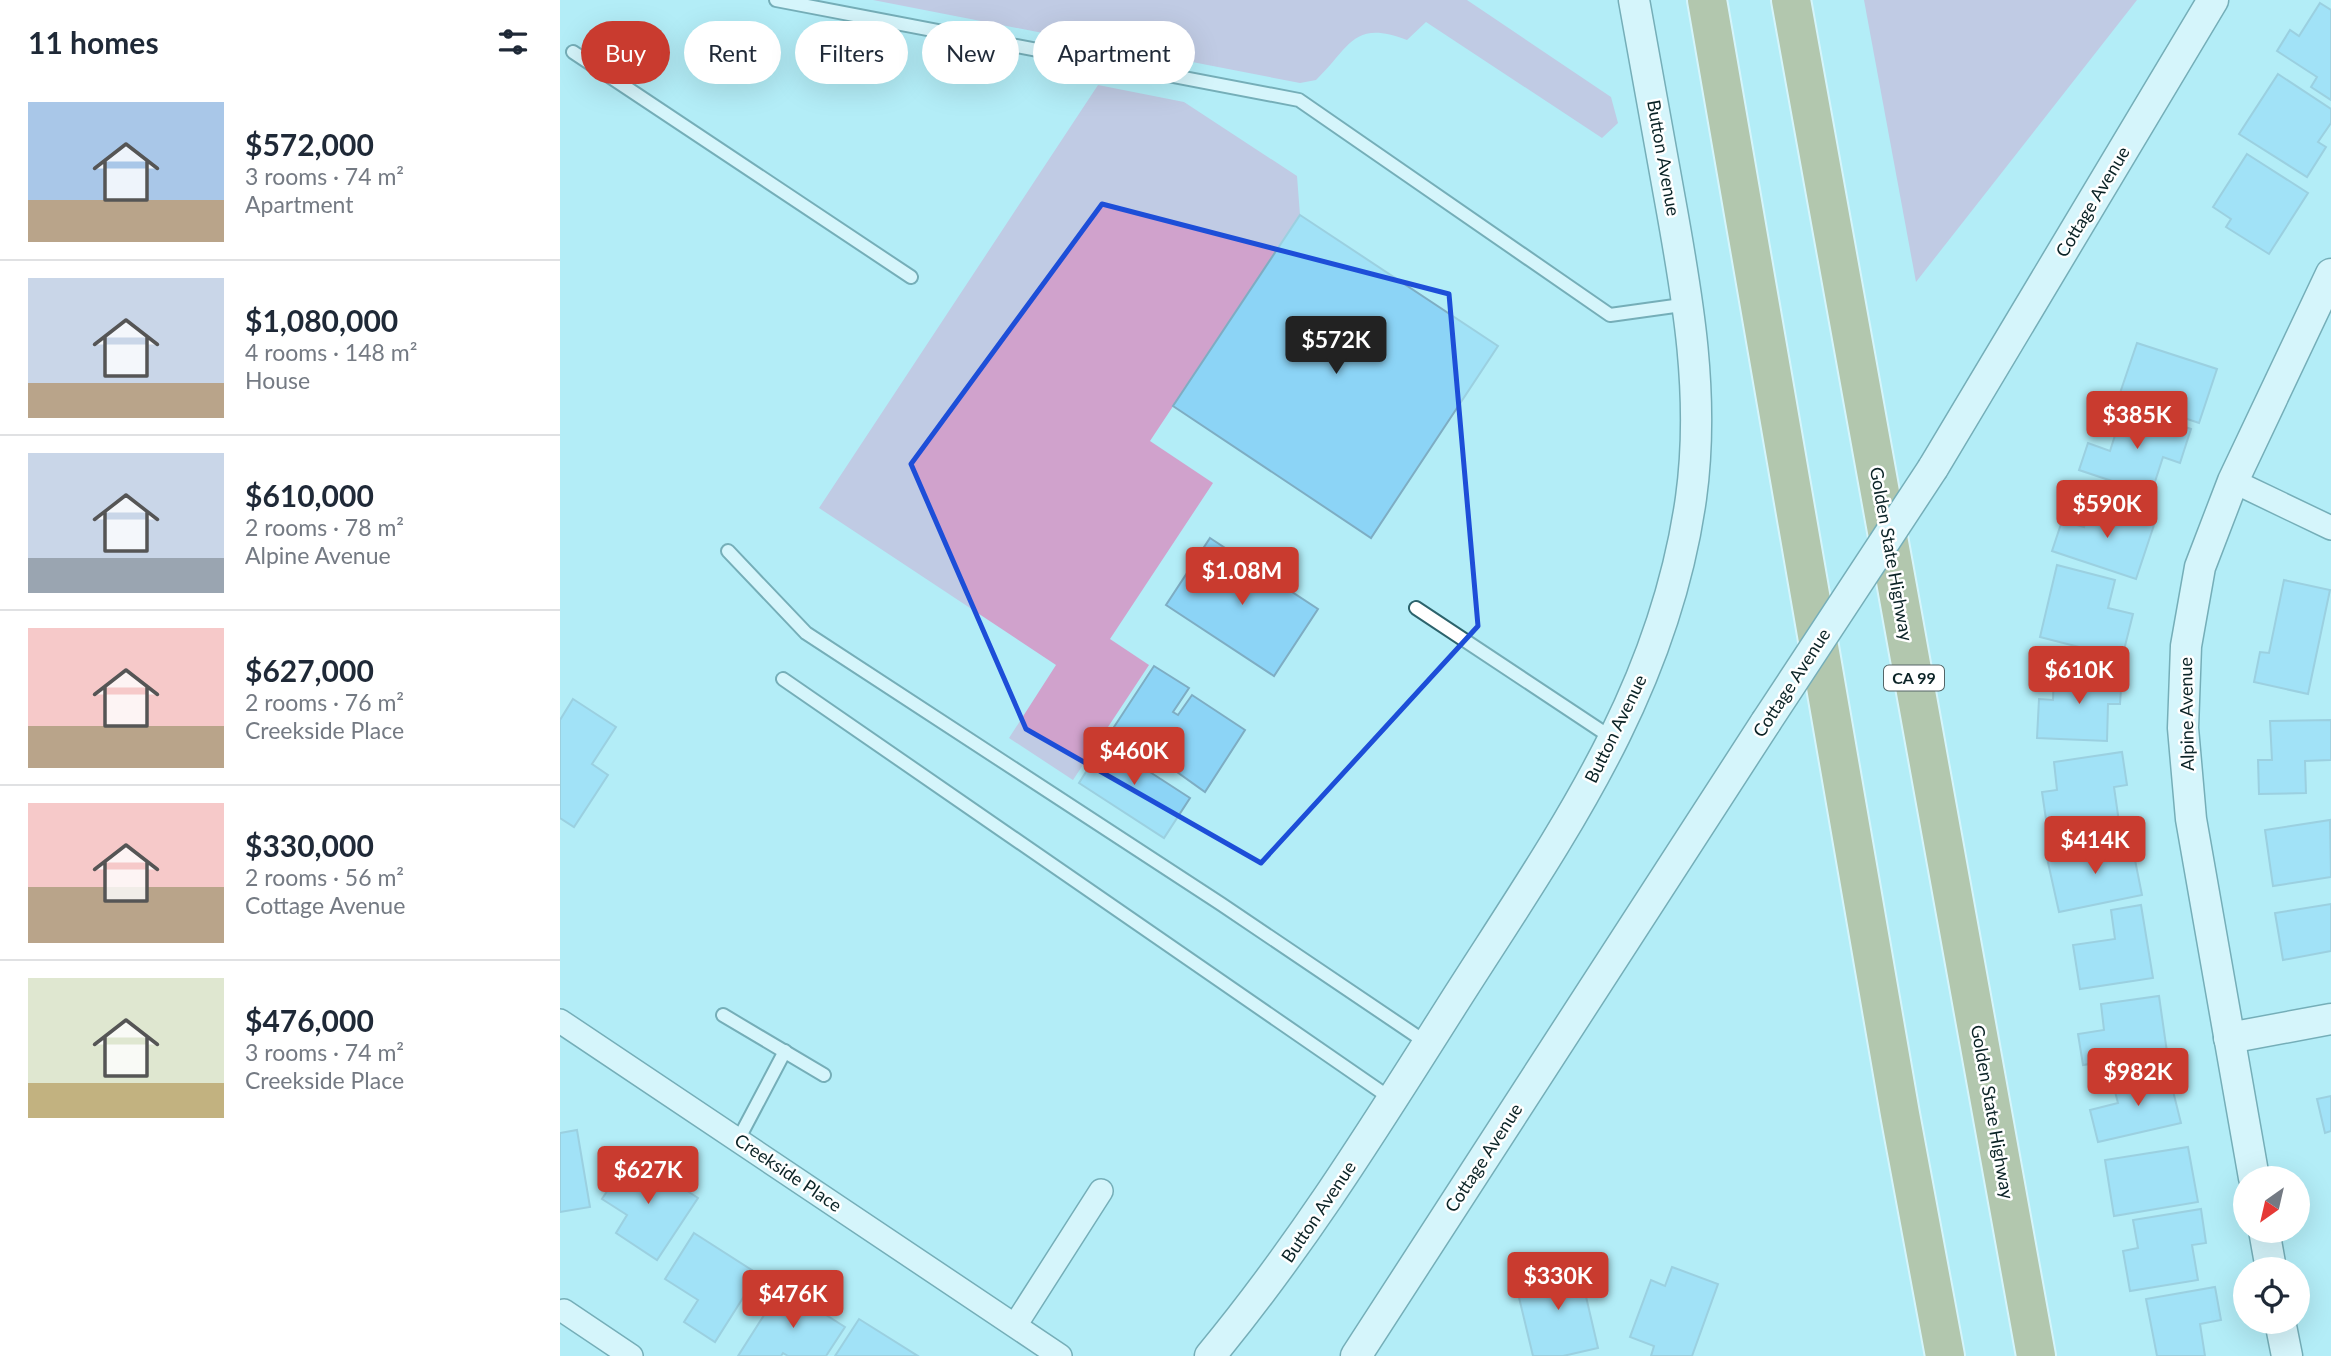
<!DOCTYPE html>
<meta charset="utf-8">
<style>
:root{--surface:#fff;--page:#f2f2f3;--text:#1f2937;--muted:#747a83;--line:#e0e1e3;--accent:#c93b2f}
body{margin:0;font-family:Lato,sans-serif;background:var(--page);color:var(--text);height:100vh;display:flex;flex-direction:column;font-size:26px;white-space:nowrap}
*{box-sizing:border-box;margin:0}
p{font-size:23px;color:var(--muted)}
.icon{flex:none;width:38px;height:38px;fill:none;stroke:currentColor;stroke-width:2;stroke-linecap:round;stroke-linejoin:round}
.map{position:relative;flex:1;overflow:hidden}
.side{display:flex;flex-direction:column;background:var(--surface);width:560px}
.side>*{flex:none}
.hud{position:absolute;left:21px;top:21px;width:665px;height:63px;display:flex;gap:14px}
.needle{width:46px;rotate:214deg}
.tools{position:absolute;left:1673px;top:1166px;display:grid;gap:14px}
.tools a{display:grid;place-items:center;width:77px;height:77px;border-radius:50%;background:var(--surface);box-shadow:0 7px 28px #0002;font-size:35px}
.price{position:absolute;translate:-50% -60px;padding:0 16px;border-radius:7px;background:var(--accent);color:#fff;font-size:23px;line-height:46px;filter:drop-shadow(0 2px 4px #0008)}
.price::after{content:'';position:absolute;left:50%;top:42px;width:21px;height:16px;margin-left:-10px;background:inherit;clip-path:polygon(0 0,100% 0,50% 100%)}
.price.on{background:#222;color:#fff}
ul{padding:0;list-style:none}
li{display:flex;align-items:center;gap:21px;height:175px;padding:0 28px}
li+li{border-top:2px solid var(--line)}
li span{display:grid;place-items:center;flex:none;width:196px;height:140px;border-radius:0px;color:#555}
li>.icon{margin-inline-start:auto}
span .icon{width:84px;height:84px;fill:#fffc;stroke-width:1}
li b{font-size:30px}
h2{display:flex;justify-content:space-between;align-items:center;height:84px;padding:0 28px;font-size:30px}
.chip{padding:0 24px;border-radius:32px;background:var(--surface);box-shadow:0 7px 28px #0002;font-size:24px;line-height:63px}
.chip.on{background:var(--accent);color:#fff}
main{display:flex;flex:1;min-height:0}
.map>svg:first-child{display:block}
.green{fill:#d0a2cc}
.building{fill:#8cd4f6;stroke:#7eadc3;stroke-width:2}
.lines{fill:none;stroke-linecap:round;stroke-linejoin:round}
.service-casing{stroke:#2c636c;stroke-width:16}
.minor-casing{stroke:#2c636c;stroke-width:26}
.tertiary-casing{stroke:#2c636c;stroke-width:33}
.motorway-casing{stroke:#fff;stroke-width:42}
.service{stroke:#fff;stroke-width:12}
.minor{stroke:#fff;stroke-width:23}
.tertiary{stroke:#fff;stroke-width:30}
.motorway{stroke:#b29956;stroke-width:38}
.tertiary-bridge-casing{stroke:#2c636c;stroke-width:33;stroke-linecap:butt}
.tertiary-bridge{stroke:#fff;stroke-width:30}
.marked{fill:none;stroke:#1d4ed8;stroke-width:5;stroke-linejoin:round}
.labels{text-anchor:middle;stroke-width:5;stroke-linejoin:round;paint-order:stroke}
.shield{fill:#fff;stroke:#546567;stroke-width:2}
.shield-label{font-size:16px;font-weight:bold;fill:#0b2326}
.street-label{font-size:18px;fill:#0b2326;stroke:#fff}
</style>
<main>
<section class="side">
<h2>11 homes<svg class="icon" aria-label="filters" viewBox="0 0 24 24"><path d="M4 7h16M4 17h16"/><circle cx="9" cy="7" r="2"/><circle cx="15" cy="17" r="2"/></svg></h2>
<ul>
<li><span style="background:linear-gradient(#a9c7e8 70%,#b9a48a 0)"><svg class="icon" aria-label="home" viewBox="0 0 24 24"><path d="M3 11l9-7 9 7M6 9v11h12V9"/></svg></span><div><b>$572,000</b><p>3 rooms · 74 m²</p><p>Apartment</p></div></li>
<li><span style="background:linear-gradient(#c9d6e8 75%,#b9a48a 0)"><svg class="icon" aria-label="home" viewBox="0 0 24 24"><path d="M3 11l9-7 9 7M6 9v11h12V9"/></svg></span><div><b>$1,080,000</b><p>4 rooms · 148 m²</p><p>House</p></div></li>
<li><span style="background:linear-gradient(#c9d6e8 75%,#9aa5b1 0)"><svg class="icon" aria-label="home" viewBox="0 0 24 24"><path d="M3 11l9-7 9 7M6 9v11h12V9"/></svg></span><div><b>$610,000</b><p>2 rooms · 78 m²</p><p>Alpine Avenue</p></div></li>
<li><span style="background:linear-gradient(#f6c9c9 70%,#b9a48a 0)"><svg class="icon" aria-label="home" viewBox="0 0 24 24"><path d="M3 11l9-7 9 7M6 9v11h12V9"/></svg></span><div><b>$627,000</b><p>2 rooms · 76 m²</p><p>Creekside Place</p></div></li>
<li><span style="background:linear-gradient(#f6c9c9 60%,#b9a48a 0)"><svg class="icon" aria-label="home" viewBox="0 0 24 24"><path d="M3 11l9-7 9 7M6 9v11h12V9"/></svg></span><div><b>$330,000</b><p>2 rooms · 56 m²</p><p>Cottage Avenue</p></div></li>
<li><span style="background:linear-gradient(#dfe7d0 75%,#c2b280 0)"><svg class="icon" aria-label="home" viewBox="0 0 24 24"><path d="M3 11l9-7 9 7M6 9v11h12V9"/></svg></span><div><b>$476,000</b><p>3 rooms · 74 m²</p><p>Creekside Place</p></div></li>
</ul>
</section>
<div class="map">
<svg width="1771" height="1356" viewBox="0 0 1771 1356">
<rect width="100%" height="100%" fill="#b3edf7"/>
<g class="green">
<path d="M313,0H907L1051,97L1058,123L1042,138L866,22L847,40C792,19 790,48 756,80L740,83Z"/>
<polygon points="1304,0 1577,0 1356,282"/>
<polygon points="538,85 624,102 737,176 740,215 590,441 653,483 550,639 589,665 513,780 449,738 496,665 259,508"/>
</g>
<g class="building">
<polygon points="1760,3 1771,10 1771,100 1751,87 1757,77 1717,51 1730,30 1739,36"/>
<polygon points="1718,74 1771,109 1771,123 1758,142 1766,147 1747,177 1679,134"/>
<polygon points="1687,154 1748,193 1709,254 1666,227 1671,219 1653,207"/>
<polygon points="740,215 938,346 811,538 613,406"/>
<polygon points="1577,343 1657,369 1639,423 1559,396"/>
<polygon points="1564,407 1631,429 1620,463 1603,457 1591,494 1519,470 1528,443 1550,451"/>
<polygon points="1532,501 1595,522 1576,579 1492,551 1502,521 1524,527"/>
<polygon points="650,538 758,609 714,676 606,605"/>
<polygon points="1497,565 1555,580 1548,608 1573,614 1562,658 1480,637"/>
<polygon points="1724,580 1770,590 1748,694 1694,682 1700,652 1709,653"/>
<polygon points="594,666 629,688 613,712 618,715 632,695 685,730 645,792 554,727"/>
<polygon points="1494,670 1562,673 1560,704 1548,704 1547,741 1477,738 1479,699 1493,700"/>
<polygon points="13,699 56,727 32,764 48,775 14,827 0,818 0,720"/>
<polygon points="1771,720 1771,760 1745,761 1746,793 1699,794 1698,760 1712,760 1710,721"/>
<polygon points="550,734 581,754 576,763 630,798 604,838 519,783"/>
<polygon points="1562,752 1567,785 1554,787 1559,822 1488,833 1482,792 1497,790 1494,762"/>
<polygon points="1770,820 1771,877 1713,886 1705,830"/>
<polygon points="1571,840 1582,895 1499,912 1487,858"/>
<polygon points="1771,904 1771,951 1723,960 1715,913"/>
<polygon points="1581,905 1593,978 1520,989 1513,945 1555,939 1551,910"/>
<polygon points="1599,996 1607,1052 1523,1065 1518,1034 1544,1030 1541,1004"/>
<polygon points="1608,1071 1621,1123 1538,1142 1530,1110 1558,1103 1553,1084"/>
<polygon points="1771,1096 1771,1131 1765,1133 1757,1099"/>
<polygon points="17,1130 30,1207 0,1212 0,1133"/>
<polygon points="1628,1147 1638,1202 1554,1216 1545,1160"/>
<polygon points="71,1154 138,1198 97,1260 56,1233 67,1215 42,1199"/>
<polygon points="1641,1209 1646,1243 1632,1245 1638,1280 1570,1291 1563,1251 1578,1248 1573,1220"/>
<polygon points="134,1233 198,1274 155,1342 124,1322 138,1300 105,1279"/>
<polygon points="1017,1258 1038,1348 1003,1356 973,1356 956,1285 984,1278 981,1266"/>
<polygon points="1112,1267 1158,1284 1132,1356 1091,1356 1094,1346 1070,1337 1091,1280 1105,1286"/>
<polygon points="222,1287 285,1327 266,1356 228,1356 223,1353 221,1356 178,1356"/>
<polygon points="1655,1287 1661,1320 1640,1324 1645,1356 1597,1356 1586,1299"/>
<polygon points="299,1319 358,1356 275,1356"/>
</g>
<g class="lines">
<defs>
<g id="service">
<polyline points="216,0 739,100 1050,315 1129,304"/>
<polyline points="13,52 351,277"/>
<polyline points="168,551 246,633 661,904 867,1043"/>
<polyline points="856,608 1052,738"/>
<polyline points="223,679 833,1100"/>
<polyline points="163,1015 264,1075"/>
<polyline points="178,1140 225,1051"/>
</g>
<g id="minor">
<polyline points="1673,481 1771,528"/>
<polyline points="0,1021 500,1356"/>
<polyline points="4,1311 71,1356"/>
<polyline points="456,1324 541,1191"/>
</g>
<g id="tertiary">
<polyline points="1373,468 1653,0"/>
<polyline points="1669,1038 1771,1019"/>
<polyline points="1694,1178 1631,819 1623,728 1626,646 1640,567 1673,481 1771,274"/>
<polyline points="1704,1230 1711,1269"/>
<polyline points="1720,1321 1727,1356"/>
<path d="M650,1356C741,1246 813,1130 889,1010C994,844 1103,698 1131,498C1145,397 1128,299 1110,200C1098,133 1086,67 1074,0"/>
<polyline points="796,1356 1206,722"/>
</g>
<g id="motorway">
<polyline points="1147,0 1340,1114 1385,1356"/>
<polyline points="1231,0 1476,1356"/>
</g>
</defs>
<use href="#service" class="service-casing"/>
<use href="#minor" class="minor-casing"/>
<use href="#tertiary" class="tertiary-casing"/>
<use href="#motorway" class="motorway-casing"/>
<use href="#service" class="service"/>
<use href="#minor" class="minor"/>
<use href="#tertiary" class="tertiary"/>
<use href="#motorway" class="motorway"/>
<defs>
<polyline id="tertiary-bridge" points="1206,722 1373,468"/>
</defs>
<use href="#tertiary-bridge" class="tertiary-bridge-casing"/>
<use href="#tertiary-bridge" class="tertiary-bridge"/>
</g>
<path d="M0 0H1771V1356H0ZM542,204L889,294L918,626L701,863L466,729L351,464Z" fill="#b3edf7" fill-opacity=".55" fill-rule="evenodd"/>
<path class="marked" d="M542,204L889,294L918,626L701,863L466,729L351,464Z"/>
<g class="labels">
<rect class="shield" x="1324" y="665.5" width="60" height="25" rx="5"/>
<g class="shield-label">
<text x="1354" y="684">CA 99</text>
</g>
<g class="street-label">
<text transform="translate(1103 158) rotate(80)" y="6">Button Avenue</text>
<text transform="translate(1533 202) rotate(-59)" y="6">Cottage Avenue</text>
<text transform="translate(1331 554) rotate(80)" y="6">Golden State Highway</text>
<text transform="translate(1232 683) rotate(-57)" y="6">Cottage Avenue</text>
<text transform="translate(1627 714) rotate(-91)" y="6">Alpine Avenue</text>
<text transform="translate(1056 729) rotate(-64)" y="6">Button Avenue</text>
<text transform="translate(1432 1112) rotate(80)" y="6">Golden State Highway</text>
<text transform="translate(924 1158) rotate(-57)" y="6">Cottage Avenue</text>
<text transform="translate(228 1173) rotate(34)" y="6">Creekside Place</text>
<text transform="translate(759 1212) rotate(-56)" y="6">Button Avenue</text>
</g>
</g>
</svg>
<div class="tools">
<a><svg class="needle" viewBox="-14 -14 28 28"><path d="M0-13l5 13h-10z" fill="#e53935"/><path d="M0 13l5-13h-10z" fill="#747a83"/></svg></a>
<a><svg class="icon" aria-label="locate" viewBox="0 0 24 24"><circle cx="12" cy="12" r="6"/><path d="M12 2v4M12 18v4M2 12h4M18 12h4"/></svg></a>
</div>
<b class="price on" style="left:776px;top:376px">$572K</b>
<b class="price" style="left:1577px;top:451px">$385K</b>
<b class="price" style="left:1547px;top:540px">$590K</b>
<b class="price" style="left:682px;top:607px">$1.08M</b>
<b class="price" style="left:1519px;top:706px">$610K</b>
<b class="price" style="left:574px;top:787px">$460K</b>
<b class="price" style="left:1535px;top:876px">$414K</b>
<b class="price" style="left:1578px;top:1108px">$982K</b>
<b class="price" style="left:88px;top:1206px">$627K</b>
<b class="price" style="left:998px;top:1312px">$330K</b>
<b class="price" style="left:233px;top:1330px">$476K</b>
<div class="hud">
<a class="chip on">Buy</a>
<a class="chip">Rent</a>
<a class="chip">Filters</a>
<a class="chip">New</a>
<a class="chip">Apartment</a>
</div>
</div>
</main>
